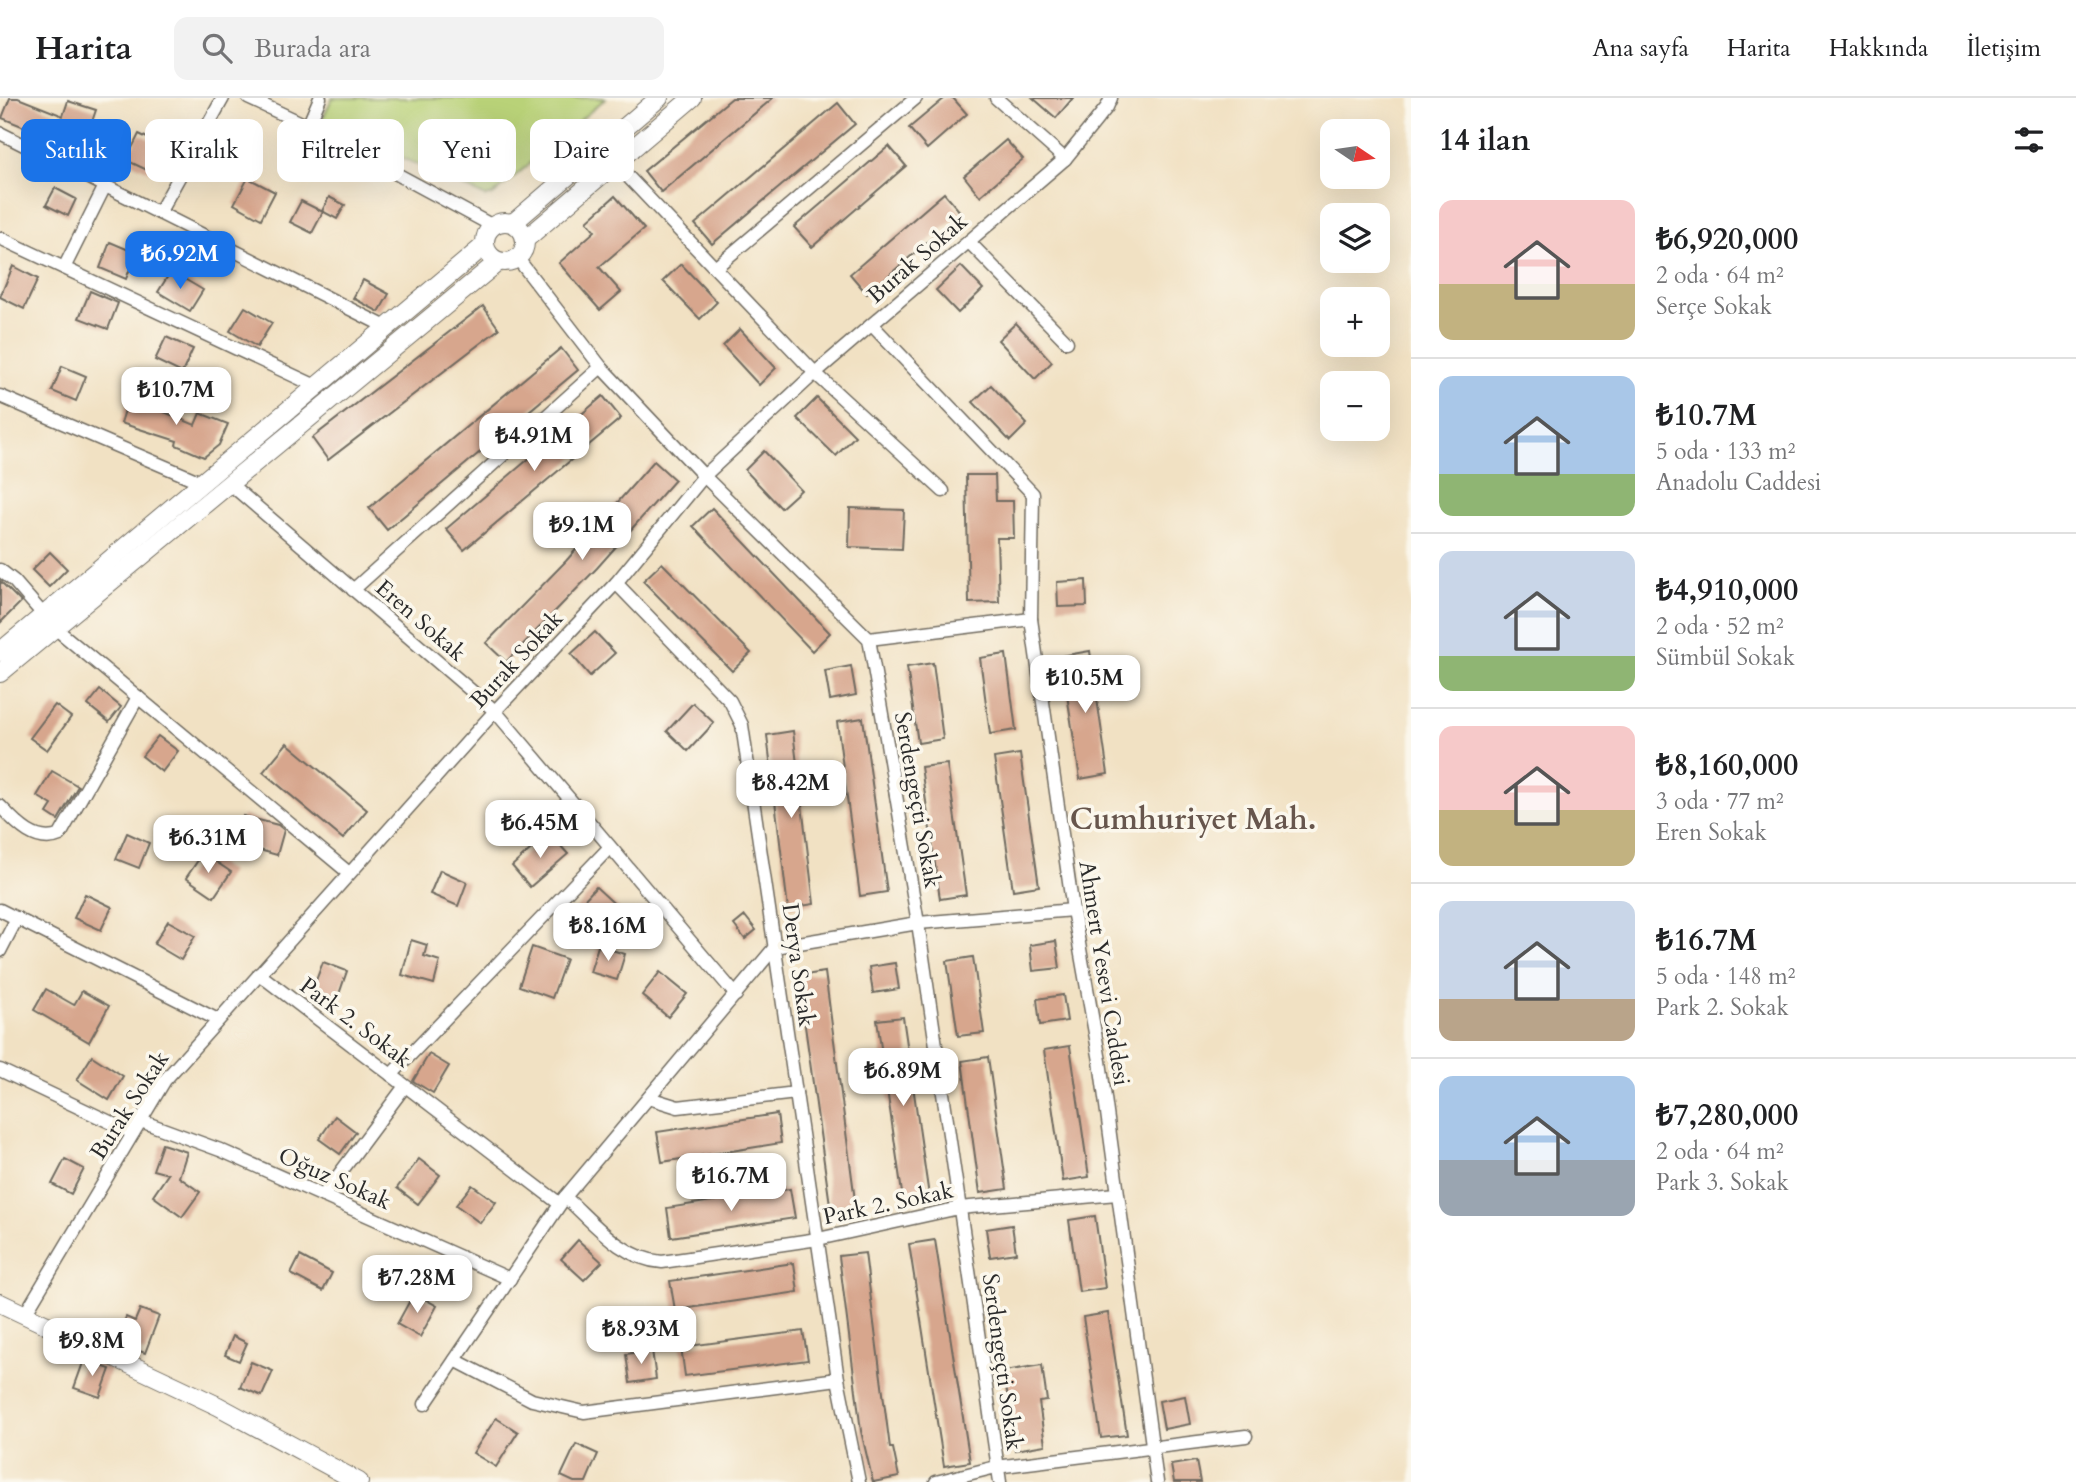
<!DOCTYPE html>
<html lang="tr">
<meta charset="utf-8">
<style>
:root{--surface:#fff;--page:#f2f2f2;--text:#202124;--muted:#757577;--line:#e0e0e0;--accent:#1a73e8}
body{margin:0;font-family:Cardo,serif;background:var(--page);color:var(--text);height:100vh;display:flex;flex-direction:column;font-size:26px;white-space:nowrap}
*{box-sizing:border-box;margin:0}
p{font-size:23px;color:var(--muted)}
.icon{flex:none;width:38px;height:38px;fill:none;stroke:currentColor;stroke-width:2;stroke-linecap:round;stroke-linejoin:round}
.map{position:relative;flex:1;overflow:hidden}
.drawer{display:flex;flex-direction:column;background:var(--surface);width:665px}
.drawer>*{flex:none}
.hud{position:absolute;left:21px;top:21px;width:665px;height:63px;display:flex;gap:14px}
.needle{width:46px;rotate:103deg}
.tools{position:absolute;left:1320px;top:21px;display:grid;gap:14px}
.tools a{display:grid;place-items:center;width:70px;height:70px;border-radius:14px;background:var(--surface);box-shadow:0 7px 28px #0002;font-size:35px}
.price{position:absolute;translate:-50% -60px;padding:0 16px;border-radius:14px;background:#fff;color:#222;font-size:23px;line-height:46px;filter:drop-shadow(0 2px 4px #0008)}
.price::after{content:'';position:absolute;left:50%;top:42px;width:21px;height:16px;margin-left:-10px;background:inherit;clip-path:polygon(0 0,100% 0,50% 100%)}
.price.current{background:var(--accent);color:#fff}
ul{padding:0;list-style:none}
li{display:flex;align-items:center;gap:21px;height:175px;padding:0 28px}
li+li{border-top:2px solid var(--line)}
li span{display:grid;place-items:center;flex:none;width:196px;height:140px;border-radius:14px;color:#555}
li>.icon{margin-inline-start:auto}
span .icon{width:84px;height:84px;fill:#fffc;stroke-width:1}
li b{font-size:30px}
h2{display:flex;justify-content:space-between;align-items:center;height:84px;padding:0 28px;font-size:30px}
.tag{padding:0 24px;border-radius:14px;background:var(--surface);box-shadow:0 7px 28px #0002;font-size:24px;line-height:63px}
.tag.current{background:var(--accent);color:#fff}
header{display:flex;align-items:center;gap:42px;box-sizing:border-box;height:98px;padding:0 35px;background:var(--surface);border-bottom:2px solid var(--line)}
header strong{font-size:33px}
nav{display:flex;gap:38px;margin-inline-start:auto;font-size:24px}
.search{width:490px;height:63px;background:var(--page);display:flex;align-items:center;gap:18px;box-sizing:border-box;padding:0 24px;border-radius:14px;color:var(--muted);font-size:26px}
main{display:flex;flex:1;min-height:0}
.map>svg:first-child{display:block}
.green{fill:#b9d278;stroke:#727e52;stroke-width:2}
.building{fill:#d7a68d}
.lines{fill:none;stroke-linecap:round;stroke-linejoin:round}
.street-casing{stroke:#706b60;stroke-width:15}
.secondary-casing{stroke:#706b60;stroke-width:20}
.street{stroke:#fff;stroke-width:12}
.secondary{stroke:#fff;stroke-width:18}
.labels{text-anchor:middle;stroke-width:7;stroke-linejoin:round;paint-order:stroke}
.street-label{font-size:23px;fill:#2b2b2b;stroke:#fbf7ec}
.district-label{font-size:30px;font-weight:bold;fill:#67564d;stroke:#fbf7ec}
</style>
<header>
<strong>Harita</strong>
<div class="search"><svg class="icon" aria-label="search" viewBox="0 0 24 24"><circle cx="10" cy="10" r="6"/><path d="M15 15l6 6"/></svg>Burada ara</div>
<nav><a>Ana sayfa</a><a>Harita</a><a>Hakkında</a><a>İletişim</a></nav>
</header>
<main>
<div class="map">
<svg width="1411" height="1384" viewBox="0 0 1411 1384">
<rect width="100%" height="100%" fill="#fbf7ec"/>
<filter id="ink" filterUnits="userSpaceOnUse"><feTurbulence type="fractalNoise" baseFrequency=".0143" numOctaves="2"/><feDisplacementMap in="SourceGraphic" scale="14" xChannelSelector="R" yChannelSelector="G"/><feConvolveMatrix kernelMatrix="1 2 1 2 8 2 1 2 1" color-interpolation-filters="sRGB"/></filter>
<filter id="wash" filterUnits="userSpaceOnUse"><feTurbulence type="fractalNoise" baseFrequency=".00686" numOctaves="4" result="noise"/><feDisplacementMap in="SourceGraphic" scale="28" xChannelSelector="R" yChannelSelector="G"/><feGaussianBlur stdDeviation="1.57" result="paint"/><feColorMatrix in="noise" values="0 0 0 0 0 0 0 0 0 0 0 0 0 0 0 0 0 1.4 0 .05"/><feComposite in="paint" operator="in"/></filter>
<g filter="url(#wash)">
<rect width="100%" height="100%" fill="#f1e1c3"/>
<polygon class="green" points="332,0 606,0 493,97 486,99 322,22"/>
<g id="blocks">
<g class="building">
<polygon points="10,0 18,0 63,18 68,3 96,12 85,44 41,30 39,35 2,20"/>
<polygon points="732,0 773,0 661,94 644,73"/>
<polygon points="945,0 953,0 967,16 927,51 909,30"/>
<polygon points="1033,0 1073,0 1056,20"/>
<polygon points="838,5 855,26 712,146 695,126"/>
<polygon points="139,36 164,48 151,74 126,62"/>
<polygon points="1006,42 1023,61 980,98 964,78"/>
<polygon points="889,48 906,68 812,149 794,129"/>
<polygon points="248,80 275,94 261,121 234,106"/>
<polygon points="55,90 76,101 68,118 46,107"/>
<polygon points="944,95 961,115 867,196 850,176"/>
<polygon points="615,98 644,131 599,169 621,194 600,212 559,165 595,133 587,123"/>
<polygon points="329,99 345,107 337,121 322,113"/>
<polygon points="301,103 323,114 312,135 290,124"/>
<polygon points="110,144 136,155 126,181 100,170"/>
<polygon points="681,166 717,204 700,221 663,183"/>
<polygon points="13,168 38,181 24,211 0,199"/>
<polygon points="961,168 983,191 958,215 936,192"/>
<polygon points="171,173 203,192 190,213 158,194"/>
<polygon points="363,182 389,196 379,214 353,200"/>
<polygon points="90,193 118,205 108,231 79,220"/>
<polygon points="483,208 499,231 328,362 312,340"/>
<polygon points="245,209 272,225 257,249 230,233"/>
<polygon points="1016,225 1052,264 1035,281 998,242"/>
<polygon points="740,231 776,270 759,287 723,248"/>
<polygon points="166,239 193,251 182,275 155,262"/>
<polygon points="561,250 578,272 387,432 369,410"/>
<polygon points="62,268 86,278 76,303 52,293"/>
<polygon points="991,287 1027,326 1010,343 973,304"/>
<polygon points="603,298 621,320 464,452 446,431"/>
<polygon points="129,299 165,311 164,314 195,327 200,315 228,326 219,347 204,359 176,347 177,343 121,325"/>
<polygon points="817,300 855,338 836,358 797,320"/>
<polygon points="764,353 801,392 781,410 745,372"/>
<polygon points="654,363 675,382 597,470 506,564 486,545 566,463"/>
<polygon points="966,377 995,377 996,403 1013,403 1014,440 997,440 999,504 969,505"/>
<polygon points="712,410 830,535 812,553 693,428"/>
<polygon points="850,410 904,412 902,451 849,449"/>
<polygon points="50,454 67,471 49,489 32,472"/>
<polygon points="662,465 751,555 732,573 643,483"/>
<polygon points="1086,482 1087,508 1058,509 1057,484"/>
<polygon points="0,483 21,504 0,525"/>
<polygon points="595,534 615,555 590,578 571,556"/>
<polygon points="1090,553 1108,676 1080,681 1061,558"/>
<polygon points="1006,556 1016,632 990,636 980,560"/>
<polygon points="933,565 943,641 918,645 907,569"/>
<polygon points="851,568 856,597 830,602 825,573"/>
<polygon points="100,592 121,609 109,624 88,607"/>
<polygon points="693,605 714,625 688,653 667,633"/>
<polygon points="55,607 71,619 47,652 30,640"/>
<polygon points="863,620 887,794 860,798 837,624"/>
<polygon points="793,633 814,806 788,810 767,637"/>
<polygon points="158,638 178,653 162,674 142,658"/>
<polygon points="287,645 367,712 343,741 263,674"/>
<polygon points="1020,656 1039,788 1013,792 994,660"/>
<polygon points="947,666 966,797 940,801 921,669"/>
<polygon points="52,673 78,688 58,722 47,715 52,707 37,698"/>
<polygon points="243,718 278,727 284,732 277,757 235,745"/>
<polygon points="127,735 149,745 139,770 116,761"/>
<polygon points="549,735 568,756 530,789 512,768"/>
<polygon points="203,755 231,774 214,799 186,780"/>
<polygon points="440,772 467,784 458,808 430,796"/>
<polygon points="596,789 622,813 597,840 571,816"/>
<polygon points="85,796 112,809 101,832 74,820"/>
<polygon points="745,818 756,832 745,841 734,827"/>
<polygon points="168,823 195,838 181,862 154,846"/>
<polygon points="411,842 427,847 424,858 440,863 434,886 402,877"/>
<polygon points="1056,843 1060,870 1033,873 1030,847"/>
<polygon points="598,848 625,856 617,882 590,874"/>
<polygon points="532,849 566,861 552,900 519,888"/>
<polygon points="973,859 984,935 958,938 947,863"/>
<polygon points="323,864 347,873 337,902 312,893"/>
<polygon points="895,865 899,891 873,895 869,869"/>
<polygon points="660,874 687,896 668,919 642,897"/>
<polygon points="825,874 856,1110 831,1114 798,878"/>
<polygon points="46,891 74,907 82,893 109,908 89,944 34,912"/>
<polygon points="1063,897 1067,923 1040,927 1037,901"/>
<polygon points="903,919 929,1098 903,1102 877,922"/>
<polygon points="1070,948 1089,1079 1063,1083 1044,952"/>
<polygon points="429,956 449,968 433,995 413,983"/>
<polygon points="92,958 123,978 109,1002 77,982"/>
<polygon points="988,959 1007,1091 980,1095 962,963"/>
<polygon points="777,1016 781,1045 662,1064 657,1034"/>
<polygon points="335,1018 356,1034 340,1056 319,1041"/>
<polygon points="162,1046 187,1054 179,1079 200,1094 182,1119 153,1098 168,1076 153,1072"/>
<polygon points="65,1061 84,1071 71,1096 52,1086"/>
<polygon points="419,1061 440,1077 418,1106 397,1090"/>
<polygon points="472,1087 496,1104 480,1125 456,1107"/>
<polygon points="790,1091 795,1120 671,1139 667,1110"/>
<polygon points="1095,1118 1105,1190 1079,1194 1069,1122"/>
<polygon points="1012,1127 1016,1155 990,1159 986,1131"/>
<polygon points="578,1142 602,1164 584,1182 561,1161"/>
<polygon points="935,1142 970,1364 944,1368 909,1146"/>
<polygon points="865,1155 890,1350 893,1350 899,1379 873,1384 861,1333 839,1158"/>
<polygon points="300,1158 332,1175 323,1193 291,1176"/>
<polygon points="794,1165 798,1194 675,1212 670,1183"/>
<polygon points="414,1195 437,1208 420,1239 397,1226"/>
<polygon points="140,1211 159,1218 145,1255 116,1244 126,1219 135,1223"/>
<polygon points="1108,1215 1127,1337 1101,1340 1083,1219"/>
<polygon points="803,1233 808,1262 685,1278 681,1249"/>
<polygon points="233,1238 247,1245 239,1263 225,1257"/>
<polygon points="652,1252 656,1281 630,1285 626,1256"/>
<polygon points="84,1262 110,1271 100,1299 74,1290"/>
<polygon points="251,1264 273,1273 262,1298 240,1289"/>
<polygon points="1042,1267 1047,1303 1039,1304 1045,1347 1015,1352 1004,1273"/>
<polygon points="1185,1298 1190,1326 1164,1331 1159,1303"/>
<polygon points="496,1320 518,1334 496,1369 473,1355"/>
<polygon points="576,1346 598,1356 586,1384 574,1384 561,1378"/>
<polygon points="1196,1363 1200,1384 1174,1384 1171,1367"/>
</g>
</g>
</g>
<g filter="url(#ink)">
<use href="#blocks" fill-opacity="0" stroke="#706b60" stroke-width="2"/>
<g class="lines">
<defs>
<g id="street">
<polyline points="248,0 308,28 493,128"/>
<polyline points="996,0 1065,61"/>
<polyline points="308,28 320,0"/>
<polyline points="0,35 388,230"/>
<polyline points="615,65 815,275 943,393"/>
<polyline points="159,115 223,0"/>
<polyline points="0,140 318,289"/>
<polyline points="969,144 1067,244"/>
<polyline points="518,161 601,269 704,378 869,541 918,825 1000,1384"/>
<polyline points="64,170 105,88"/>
<polyline points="715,170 916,0"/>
<polyline points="872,227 1033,396 1031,521 1073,812 1100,963 1157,1384"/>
<polyline points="0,298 203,385"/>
<polyline points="229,385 495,613 736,897"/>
<polyline points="0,472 14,483 55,530 349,775"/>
<polyline points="616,485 730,603 742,627 838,1281 859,1384"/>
<polyline points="353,492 601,269"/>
<polyline points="869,541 1031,521"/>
<path d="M0,708C15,724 36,748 60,737L138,599"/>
<polyline points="0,812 218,922"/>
<polyline points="0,853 17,820"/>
<polyline points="259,876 560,1106"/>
<polyline points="0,972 133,1035"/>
<polyline points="391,977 610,749"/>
<polyline points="649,1000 678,1009 796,995"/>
<polyline points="141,1023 220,1052 510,1181"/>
<polyline points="323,1098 405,988"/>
<path d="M565,1099C594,1125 622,1161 662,1164L818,1141L959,1110L1117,1096"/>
<polyline points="25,1216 165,982 495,613 616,485 704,378 815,275 1065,61 1107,9 1111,0"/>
<polyline points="455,1262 532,1302 584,1314 838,1281"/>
<polyline points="425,1306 565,1099 775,849 918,825 1073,812"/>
<polyline points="936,1384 996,1369 1246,1338"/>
</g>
<g id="secondary">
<circle cx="505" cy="144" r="20"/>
<polyline points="513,125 659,0"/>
<polyline points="526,141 692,0"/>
<polyline points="0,554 485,147"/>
<polyline points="0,575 498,164"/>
<polyline points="0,1205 218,1308 359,1384"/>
</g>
</defs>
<use href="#street" class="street-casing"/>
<use href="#secondary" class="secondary-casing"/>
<use href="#street" class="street"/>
<use href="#secondary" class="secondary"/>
</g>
</g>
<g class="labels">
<g class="street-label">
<text transform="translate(917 160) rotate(-41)" y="8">Burak Sokak</text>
<text transform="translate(421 522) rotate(41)" y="8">Eren Sokak</text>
<text transform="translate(516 561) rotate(-47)" y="8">Burak Sokak</text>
<text transform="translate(918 702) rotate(80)" y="8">Serdengeçti Sokak</text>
<text transform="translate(799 867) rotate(82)" y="8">Derya Sokak</text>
<text transform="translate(1105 875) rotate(81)" y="8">Ahmert Yesevi Caddesi</text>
<text transform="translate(356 924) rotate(37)" y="8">Park 2. Sokak</text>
<text transform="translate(129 1007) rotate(-57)" y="8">Burak Sokak</text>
<text transform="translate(335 1080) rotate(24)" y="8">Oğuz Sokak</text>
<text transform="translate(888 1105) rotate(-12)" y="8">Park 2. Sokak</text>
<text transform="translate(1003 1264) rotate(82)" y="8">Serdengeçti Sokak</text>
</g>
<g class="district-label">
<text x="1193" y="731">Cumhuriyet Mah.</text>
</g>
</g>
</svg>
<div class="tools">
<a><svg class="needle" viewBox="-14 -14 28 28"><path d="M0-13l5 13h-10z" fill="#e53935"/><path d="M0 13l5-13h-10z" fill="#757577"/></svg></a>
<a><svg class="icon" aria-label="layers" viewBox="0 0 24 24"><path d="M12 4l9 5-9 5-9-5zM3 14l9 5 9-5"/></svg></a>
<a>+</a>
<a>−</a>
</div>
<b class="price current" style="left:180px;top:193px">₺6.92M</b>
<b class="price" style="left:176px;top:329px">₺10.7M</b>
<b class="price" style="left:534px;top:375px">₺4.91M</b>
<b class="price" style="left:582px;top:464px">₺9.1M</b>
<b class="price" style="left:1085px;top:617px">₺10.5M</b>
<b class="price" style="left:791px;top:722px">₺8.42M</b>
<b class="price" style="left:540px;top:762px">₺6.45M</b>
<b class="price" style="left:208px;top:777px">₺6.31M</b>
<b class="price" style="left:608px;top:865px">₺8.16M</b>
<b class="price" style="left:903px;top:1010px">₺6.89M</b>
<b class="price" style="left:731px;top:1115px">₺16.7M</b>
<b class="price" style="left:417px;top:1217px">₺7.28M</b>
<b class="price" style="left:641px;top:1268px">₺8.93M</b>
<b class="price" style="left:92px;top:1280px">₺9.8M</b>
<div class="hud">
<a class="tag current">Satılık</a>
<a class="tag">Kiralık</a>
<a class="tag">Filtreler</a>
<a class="tag">Yeni</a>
<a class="tag">Daire</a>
</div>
</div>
<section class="drawer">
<h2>14 ilan<svg class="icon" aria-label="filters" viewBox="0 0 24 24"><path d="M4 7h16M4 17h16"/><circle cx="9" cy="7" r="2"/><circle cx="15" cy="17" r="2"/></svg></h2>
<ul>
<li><span style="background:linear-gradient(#f6c9c9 60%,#c2b280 0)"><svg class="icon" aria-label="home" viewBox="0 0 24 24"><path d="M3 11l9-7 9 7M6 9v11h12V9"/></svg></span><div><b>₺6,920,000</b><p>2 oda · 64 m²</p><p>Serçe Sokak</p></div></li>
<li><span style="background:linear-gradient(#a9c7e8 70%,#8fb573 0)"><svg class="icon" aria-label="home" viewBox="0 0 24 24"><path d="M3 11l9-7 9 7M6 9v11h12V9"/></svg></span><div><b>₺10.7M</b><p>5 oda · 133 m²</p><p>Anadolu Caddesi</p></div></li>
<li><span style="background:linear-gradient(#c9d6e8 75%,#8fb573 0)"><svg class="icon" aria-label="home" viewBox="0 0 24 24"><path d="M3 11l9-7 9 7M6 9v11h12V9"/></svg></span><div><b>₺4,910,000</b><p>2 oda · 52 m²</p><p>Sümbül Sokak</p></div></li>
<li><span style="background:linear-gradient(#f6c9c9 60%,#c2b280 0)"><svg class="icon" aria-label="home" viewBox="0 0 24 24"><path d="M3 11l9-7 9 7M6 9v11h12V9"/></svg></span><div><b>₺8,160,000</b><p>3 oda · 77 m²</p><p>Eren Sokak</p></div></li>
<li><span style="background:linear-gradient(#c9d6e8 70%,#b9a48a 0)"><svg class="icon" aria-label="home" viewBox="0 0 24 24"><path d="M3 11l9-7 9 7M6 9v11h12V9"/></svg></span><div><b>₺16.7M</b><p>5 oda · 148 m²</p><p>Park 2. Sokak</p></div></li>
<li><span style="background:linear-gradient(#a9c7e8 60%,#9aa5b1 0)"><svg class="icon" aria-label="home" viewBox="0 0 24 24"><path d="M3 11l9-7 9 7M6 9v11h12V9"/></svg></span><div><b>₺7,280,000</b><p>2 oda · 64 m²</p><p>Park 3. Sokak</p></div></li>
</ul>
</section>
</main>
